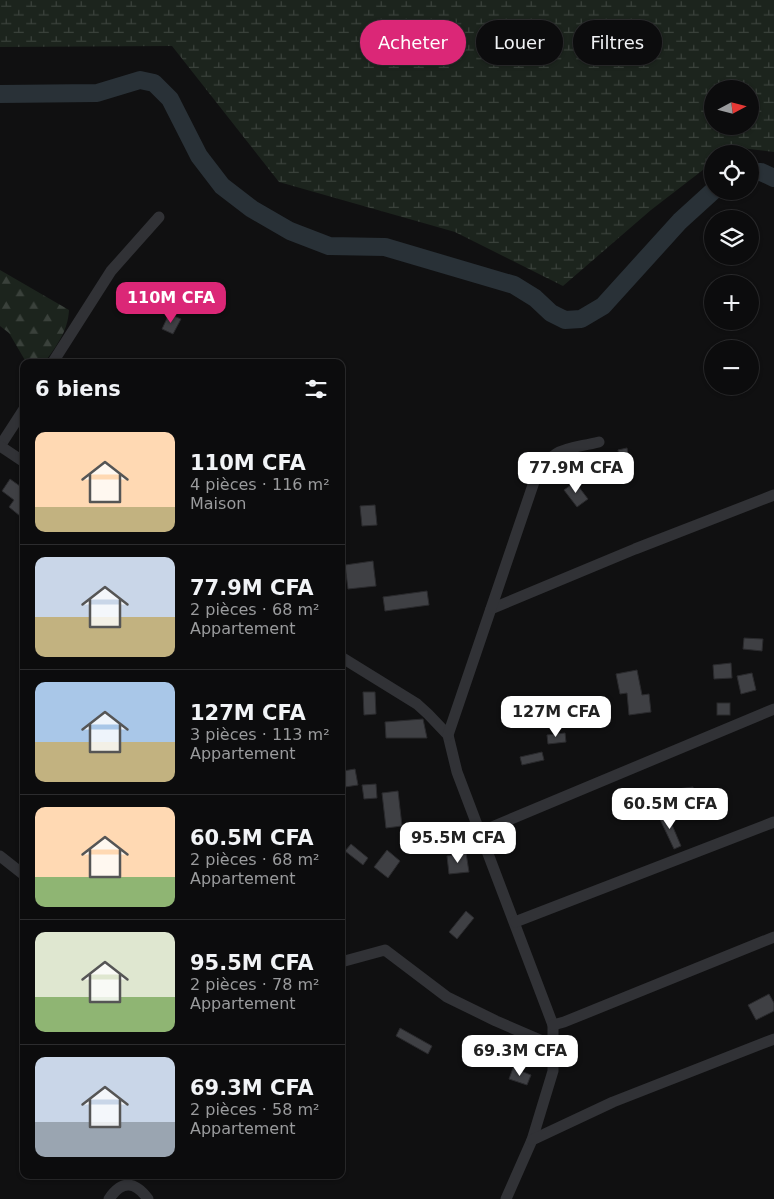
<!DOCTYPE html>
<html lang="fr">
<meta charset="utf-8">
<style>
:root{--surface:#0c0c0d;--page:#1a1a1b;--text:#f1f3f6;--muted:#9a9b9d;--line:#2c2c2e;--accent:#db2777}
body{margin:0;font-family:"DejaVu Sans",sans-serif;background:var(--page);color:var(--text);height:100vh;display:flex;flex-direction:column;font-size:19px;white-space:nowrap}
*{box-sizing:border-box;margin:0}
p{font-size:16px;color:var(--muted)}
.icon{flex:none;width:28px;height:28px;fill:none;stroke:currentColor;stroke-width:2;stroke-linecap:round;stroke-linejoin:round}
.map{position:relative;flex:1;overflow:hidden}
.side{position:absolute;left:20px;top:359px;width:325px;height:820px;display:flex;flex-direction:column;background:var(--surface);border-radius:10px;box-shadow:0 1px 4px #0004,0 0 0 1px var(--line)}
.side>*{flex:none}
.banner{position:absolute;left:360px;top:20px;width:339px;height:45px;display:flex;gap:10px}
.needle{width:32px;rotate:83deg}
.fabs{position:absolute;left:704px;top:80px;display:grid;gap:10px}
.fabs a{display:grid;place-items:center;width:55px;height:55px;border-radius:50%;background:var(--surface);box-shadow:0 1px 4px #0004,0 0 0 1px var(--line);font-size:25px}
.price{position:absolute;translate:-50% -42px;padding:0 11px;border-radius:10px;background:#fff;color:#222;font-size:16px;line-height:32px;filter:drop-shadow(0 1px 2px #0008)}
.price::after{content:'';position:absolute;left:50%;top:30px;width:15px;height:11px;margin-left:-8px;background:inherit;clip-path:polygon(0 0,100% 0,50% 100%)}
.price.current{background:var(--accent);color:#fff}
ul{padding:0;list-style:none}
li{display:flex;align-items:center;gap:15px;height:125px;padding:0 15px}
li+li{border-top:1px solid var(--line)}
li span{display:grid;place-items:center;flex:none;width:140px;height:100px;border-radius:10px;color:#555}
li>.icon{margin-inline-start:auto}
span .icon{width:60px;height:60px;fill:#fffc;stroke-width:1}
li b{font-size:21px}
h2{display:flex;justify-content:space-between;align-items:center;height:60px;padding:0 15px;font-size:21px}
.pill{padding:0 18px;border-radius:22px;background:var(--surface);box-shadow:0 1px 4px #0004,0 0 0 1px var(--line);font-size:18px;line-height:45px}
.pill.current{background:var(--accent);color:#fff}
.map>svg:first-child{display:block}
.forest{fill:url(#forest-firs)}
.wetland{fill:url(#wetland-marsh);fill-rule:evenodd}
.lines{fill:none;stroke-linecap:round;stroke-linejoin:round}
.river{stroke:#293137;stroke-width:18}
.building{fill:#3f4044;stroke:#2a2a2d}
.minor{stroke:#313236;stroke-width:11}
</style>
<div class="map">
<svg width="774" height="1199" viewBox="0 0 774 1199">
<defs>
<pattern id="forest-firs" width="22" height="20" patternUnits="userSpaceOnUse" patternTransform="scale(1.25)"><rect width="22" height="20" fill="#1c241d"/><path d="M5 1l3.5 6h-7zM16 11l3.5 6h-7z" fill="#3a413b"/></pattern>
<pattern id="wetland-marsh" width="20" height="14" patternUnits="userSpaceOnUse" patternTransform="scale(1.25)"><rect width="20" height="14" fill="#1c241d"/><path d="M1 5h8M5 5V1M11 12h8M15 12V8" fill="none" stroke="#3a413b"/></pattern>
</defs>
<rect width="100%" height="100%" fill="#101011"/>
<path class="forest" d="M0,270L69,310C68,331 57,345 45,362H26L9,333L0,326Z"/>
<path class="wetland" d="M0,0H774V152L733,147L725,154H712V163L651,210L563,286L455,232L279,182L172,46L0,47ZM712,89H750V126H712Z"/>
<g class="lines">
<g class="river">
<polyline points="0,94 97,93 140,80 154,83 170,99 199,156 222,186 252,209 290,231 329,246 385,247 514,285 535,298 551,313 565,320 581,319 603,306 680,221 713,191"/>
<polyline points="750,172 761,172 774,178"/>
</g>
</g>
<g class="building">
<polygon points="169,314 181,319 173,334 162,329"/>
<polygon points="627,448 629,462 620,464 618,450"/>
<polygon points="10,479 24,489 24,511 20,516 9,507 14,500 2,491"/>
<polygon points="575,482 588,499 577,507 564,490"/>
<polygon points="375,505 377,525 362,526 360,506"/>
<polygon points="373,561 376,586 348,589 345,565"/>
<polygon points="427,591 429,605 385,611 383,597"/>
<polygon points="744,638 763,639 762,651 743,649"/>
<polygon points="731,663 732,678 714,679 713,665"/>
<polygon points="637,670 642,695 649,694 651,712 629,715 627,693 620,694 616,674"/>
<polygon points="752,673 756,690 741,694 737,676"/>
<polygon points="363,692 375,692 376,714 364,715"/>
<rect x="717" y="703" width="13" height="12"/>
<polygon points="423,719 427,738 386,738 385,722"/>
<polygon points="565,733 566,742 548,744 547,735"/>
<polygon points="542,752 544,760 522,765 520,757"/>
<polygon points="355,769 358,785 345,787 343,771"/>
<polygon points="376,784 377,798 364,799 362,785"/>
<polygon points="693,787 695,799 678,801 677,789"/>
<polygon points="398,791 402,826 386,828 382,793"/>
<polygon points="667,813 681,846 674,849 658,815"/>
<polygon points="351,844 368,858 363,865 345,851"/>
<polygon points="387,850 400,861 388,878 374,867"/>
<polygon points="466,853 469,872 449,874 447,856"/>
<polygon points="466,911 474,918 457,939 449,932"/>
<polygon points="769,994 774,1003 774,1011 756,1020 748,1005"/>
<polygon points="400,1028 432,1046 428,1054 396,1036"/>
<polygon points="513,1068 531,1075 527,1085 509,1079"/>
</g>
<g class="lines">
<g class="minor">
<polyline points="53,362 111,271 159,217"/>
<polyline points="0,446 24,409"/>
<polyline points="0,446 24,462"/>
<polyline points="491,609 635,549 774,495"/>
<polyline points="341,657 417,704 428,714 448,735 457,772 553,1025 553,1071 532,1140 506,1199"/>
<path d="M448,735L535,479C553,446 566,450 599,442"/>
<polyline points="480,832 774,709"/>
<polyline points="0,856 24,875"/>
<polyline points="515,922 774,822"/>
<polyline points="341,962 385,950 447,997 496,1021 554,1046"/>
<polyline points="553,1025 564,1022 774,937"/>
<polyline points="532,1140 613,1102 774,1039"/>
<path d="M109,1199C122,1180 135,1181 148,1199"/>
</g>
</g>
</svg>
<div class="fabs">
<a><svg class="needle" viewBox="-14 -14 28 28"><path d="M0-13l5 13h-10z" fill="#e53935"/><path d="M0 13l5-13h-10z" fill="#9a9b9d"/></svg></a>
<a><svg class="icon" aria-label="locate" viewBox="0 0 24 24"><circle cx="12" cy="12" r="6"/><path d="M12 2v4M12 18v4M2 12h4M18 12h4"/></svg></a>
<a><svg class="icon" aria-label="layers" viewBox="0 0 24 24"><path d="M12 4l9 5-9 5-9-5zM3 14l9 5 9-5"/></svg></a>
<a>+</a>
<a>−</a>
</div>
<b class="price current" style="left:171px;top:324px">110M CFA</b>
<b class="price" style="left:576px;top:494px">77.9M CFA</b>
<b class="price" style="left:556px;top:738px">127M CFA</b>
<b class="price" style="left:670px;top:830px">60.5M CFA</b>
<b class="price" style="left:458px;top:864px">95.5M CFA</b>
<b class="price" style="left:520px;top:1077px">69.3M CFA</b>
<div class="banner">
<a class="pill current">Acheter</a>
<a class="pill">Louer</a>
<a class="pill">Filtres</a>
</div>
<section class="side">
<h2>6 biens<svg class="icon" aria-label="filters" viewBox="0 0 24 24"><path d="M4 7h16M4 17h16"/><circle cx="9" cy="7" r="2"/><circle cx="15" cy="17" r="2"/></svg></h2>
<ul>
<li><span style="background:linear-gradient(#ffd9b3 75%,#c2b280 0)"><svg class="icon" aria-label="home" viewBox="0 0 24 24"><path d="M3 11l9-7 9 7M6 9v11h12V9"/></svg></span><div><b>110M CFA</b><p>4 pièces · 116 m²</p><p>Maison</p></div></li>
<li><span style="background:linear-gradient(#c9d6e8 60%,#c2b280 0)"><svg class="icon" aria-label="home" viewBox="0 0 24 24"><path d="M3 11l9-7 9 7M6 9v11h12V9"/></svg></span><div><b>77.9M CFA</b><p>2 pièces · 68 m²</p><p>Appartement</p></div></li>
<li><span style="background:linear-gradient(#a9c7e8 60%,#c2b280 0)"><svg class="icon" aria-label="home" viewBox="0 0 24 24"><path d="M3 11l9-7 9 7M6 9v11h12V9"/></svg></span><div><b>127M CFA</b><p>3 pièces · 113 m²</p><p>Appartement</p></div></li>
<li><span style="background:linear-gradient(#ffd9b3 70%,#8fb573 0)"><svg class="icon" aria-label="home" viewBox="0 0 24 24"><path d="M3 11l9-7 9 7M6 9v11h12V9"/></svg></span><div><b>60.5M CFA</b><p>2 pièces · 68 m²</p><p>Appartement</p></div></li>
<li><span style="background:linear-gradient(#dfe7d0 65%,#8fb573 0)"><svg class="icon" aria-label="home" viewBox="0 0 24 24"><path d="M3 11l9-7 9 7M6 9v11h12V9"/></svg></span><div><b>95.5M CFA</b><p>2 pièces · 78 m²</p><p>Appartement</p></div></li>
<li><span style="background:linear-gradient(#c9d6e8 65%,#9aa5b1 0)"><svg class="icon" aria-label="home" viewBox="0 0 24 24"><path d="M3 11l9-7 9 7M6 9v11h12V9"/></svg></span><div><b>69.3M CFA</b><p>2 pièces · 58 m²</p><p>Appartement</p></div></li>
</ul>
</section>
</div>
